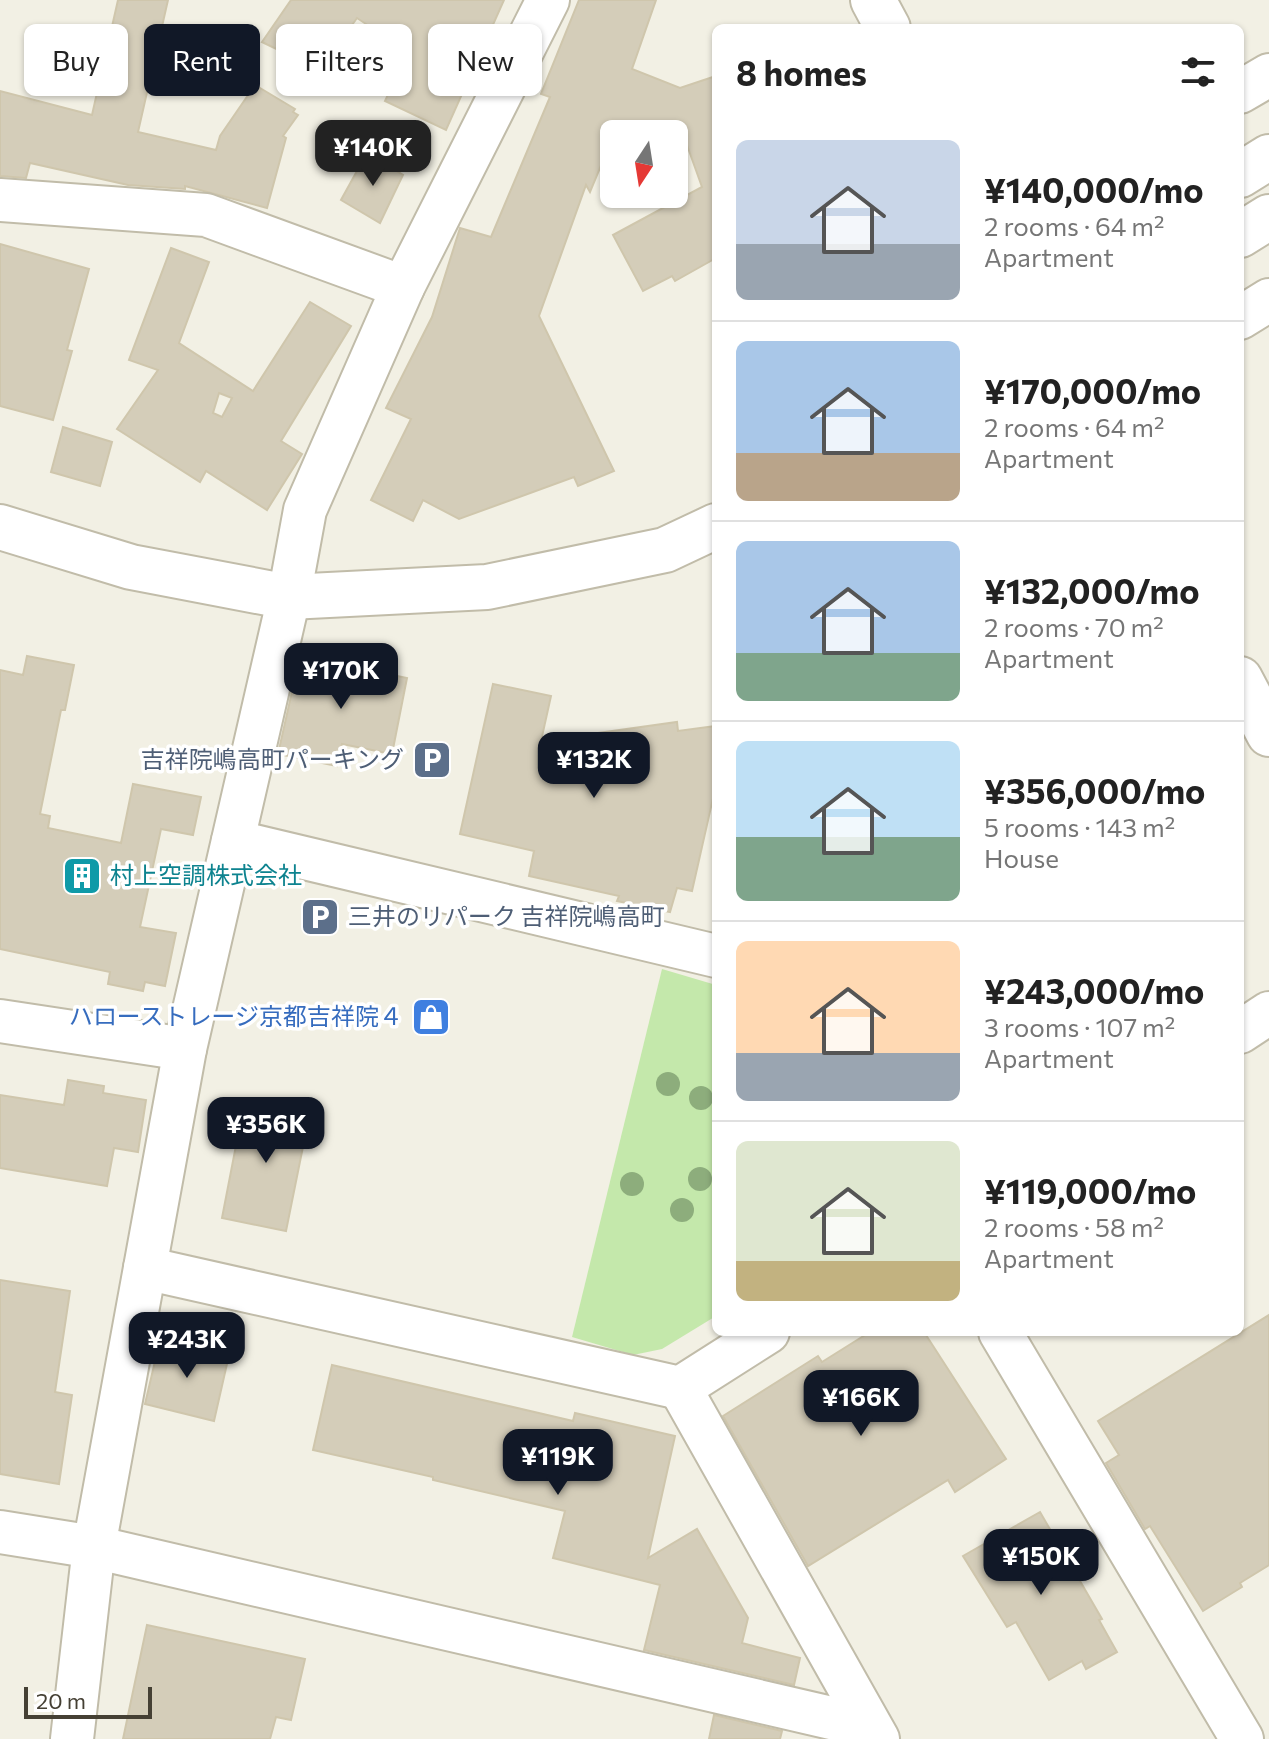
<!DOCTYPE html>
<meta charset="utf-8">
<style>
:root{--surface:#fff;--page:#f2f2f2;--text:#222;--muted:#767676;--line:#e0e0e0;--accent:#111827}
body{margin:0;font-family:Commissioner,"Noto Sans JP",sans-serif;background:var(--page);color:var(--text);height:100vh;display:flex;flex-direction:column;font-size:30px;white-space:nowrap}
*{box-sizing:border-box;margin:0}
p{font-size:26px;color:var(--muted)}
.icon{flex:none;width:44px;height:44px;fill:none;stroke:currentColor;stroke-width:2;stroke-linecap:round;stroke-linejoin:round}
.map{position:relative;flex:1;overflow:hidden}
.sheet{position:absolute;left:712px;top:24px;width:532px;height:1312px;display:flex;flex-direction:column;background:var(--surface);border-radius:12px;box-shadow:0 2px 6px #0004}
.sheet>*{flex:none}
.hud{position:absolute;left:24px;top:24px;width:568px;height:72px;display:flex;gap:16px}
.needle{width:52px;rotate:192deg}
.buttons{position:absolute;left:600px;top:120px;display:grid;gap:16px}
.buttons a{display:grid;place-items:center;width:88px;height:88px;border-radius:12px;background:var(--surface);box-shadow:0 2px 6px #0004;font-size:40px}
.scale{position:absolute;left:24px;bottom:20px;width:128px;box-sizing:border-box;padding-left:8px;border:4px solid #454034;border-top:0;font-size:22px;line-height:28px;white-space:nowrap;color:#454034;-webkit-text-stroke:6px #fff;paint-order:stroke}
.price{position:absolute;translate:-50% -68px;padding:0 18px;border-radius:16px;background:var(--accent);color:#fff;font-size:26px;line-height:52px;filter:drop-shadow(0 2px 4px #0008)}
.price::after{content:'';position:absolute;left:50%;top:48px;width:24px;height:18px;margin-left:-12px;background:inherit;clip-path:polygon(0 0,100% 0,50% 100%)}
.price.on{background:#222;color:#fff}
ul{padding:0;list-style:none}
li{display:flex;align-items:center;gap:24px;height:200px;padding:0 24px}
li+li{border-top:2px solid var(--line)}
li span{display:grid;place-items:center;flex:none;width:224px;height:160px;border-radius:12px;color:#555}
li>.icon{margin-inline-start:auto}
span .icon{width:96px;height:96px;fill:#fffc;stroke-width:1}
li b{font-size:34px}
h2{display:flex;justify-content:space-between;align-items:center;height:96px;padding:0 24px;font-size:34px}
.chip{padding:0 28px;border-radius:12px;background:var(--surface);box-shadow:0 2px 6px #0004;font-size:28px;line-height:72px}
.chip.on{background:var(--accent);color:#fff}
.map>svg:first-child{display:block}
.green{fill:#c4e8ab}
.building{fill:#d4cdb9;stroke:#cfc6ac;stroke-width:2;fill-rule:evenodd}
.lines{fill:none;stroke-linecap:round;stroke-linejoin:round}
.minor-casing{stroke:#c1bca9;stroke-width:46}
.tertiary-casing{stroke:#c1bca9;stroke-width:48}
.minor{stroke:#fff;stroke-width:42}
.tertiary{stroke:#fff;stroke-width:44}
.tree{fill:#8dad7c}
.labels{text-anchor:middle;stroke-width:7;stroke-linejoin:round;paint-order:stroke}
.service-label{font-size:24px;fill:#4e5e75;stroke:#fff;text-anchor:end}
.culture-label{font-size:24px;fill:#0d838f;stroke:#fff;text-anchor:start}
.shop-label{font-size:24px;fill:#366cbe;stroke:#fff;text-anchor:end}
</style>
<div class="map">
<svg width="1269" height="1739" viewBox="0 0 1269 1739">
<rect width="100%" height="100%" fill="#f2f0e4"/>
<polygon class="green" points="662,969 716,985 716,1316 662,1349 633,1355 572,1337"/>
<g class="building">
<polygon points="118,0 168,0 138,132 216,150 220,136 255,85 295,109 293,112 298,115 283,136 286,138 267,208 185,186 185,189 128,185 30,163 26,178 0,176 0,91 92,115"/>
<polygon points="291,0 504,0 446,130 385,101 408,52 357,18 320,70 262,42"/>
<polygon points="579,0 656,0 632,69 680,88 716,76 716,258 675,281 672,276 643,291 613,235 702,187 683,134 614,134 590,192 586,185 539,316 614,471 578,486 574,477 459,519 423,500 413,521 371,500 411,419 386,408 432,317 460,228 491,237 550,97 541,94"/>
<polygon points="367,153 403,175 380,223 341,200"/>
<polygon points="0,244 89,269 67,350 72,351 53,420 0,406"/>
<path d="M171,248L209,262L179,343L253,391L310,302L351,326L281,441L302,454L267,510L206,471L200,482L117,429L158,370L129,360ZM219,393L232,398L222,417L213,413Z"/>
<polygon points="63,427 112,442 100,486 51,472"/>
<polygon points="27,656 74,665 65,710 61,710 40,814 50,816 48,828 121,843 133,784 201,797 193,835 161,829 140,927 176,933 165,986 145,982 143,991 108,984 110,972 0,949 0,670 23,675"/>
<polygon points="300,656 407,678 392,754 342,744 337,766 278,754"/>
<polygon points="493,684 551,696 541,741 677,722 678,731 716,726 716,785 692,891 677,888 670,912 617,901 619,896 529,876 534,851 460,834"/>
<polygon points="68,1080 104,1086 103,1093 146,1100 138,1152 114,1148 107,1186 0,1168 0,1095 64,1105"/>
<polygon points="245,1099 310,1112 286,1231 222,1218"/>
<polygon points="0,1280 70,1291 55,1392 72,1395 59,1484 0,1474"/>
<polygon points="1269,1315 1269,1565 1240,1583 1242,1587 1203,1611 1150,1526 1145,1529 1106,1463 1119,1455 1098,1421"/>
<polygon points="870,1332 924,1332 1006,1459 955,1492 948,1480 808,1566 723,1416 818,1356 822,1362"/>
<polygon points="160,1340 229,1355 214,1421 145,1404"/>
<polygon points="332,1365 573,1421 575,1413 675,1436 648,1558 697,1529 748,1618 742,1643 800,1658 794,1685 644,1650 660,1585 553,1558 565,1511 433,1480 433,1477 313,1450"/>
<polygon points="1040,1512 1102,1619 1099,1620 1117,1652 1086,1669 1082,1661 1049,1680 1016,1622 1007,1627 963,1556"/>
<polygon points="147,1625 305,1659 291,1720 276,1717 270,1739 123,1739"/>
<polygon points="714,1715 782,1731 780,1739 709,1739"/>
</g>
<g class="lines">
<defs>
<g id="minor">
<polyline points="1240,92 1269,75"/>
<polyline points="0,200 206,215 403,287"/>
<polyline points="1240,318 1269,300"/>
<polyline points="233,841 716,956"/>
<polyline points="0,1021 185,1049"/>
<polyline points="1240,1032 1269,1013"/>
<polyline points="145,1268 680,1388 768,1332"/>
<polyline points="1000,1332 1242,1739"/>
<polyline points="680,1388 878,1739"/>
<polyline points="0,1532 94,1547 870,1727"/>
<polyline points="72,1739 94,1547 185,1049 289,597 305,510 403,287 548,0"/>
</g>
<g id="tertiary">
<polyline points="873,0 888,28"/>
<polyline points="1240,175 1269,157"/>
<polyline points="1240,235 1269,217"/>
<polyline points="0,527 131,567 289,597 487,587 665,550 716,526"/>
<polyline points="1240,679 1269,734"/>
</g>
</defs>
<use href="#minor" class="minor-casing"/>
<use href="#tertiary" class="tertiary-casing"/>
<use href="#minor" class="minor"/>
<use href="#tertiary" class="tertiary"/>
</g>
<g class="tree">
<circle cx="668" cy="1084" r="12"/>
<circle cx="701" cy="1098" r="12"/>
<circle cx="700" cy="1179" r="12"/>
<circle cx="632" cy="1184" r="12"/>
<circle cx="682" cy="1210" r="12"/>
</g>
<defs>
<symbol id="parking-square" viewBox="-11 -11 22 22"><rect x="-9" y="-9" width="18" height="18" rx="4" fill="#5c6f8a" stroke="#fff"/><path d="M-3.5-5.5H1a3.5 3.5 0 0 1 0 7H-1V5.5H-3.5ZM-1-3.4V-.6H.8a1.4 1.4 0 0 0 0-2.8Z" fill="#fff"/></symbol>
<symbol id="building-square" viewBox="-11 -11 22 22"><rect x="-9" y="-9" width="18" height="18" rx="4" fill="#0f9aa8" stroke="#fff"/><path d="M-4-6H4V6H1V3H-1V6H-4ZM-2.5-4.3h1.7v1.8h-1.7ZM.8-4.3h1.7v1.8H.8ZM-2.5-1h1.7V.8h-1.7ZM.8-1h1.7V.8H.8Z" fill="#fff"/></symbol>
<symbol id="shop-square" viewBox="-11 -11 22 22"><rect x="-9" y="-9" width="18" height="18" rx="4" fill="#3f7fe0" stroke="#fff"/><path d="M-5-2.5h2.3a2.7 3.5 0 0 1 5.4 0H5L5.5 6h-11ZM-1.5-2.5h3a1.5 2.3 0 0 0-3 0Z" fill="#fff"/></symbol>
</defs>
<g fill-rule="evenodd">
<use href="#parking-square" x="410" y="738" width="44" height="44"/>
<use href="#building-square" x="60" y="854" width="44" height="44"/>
<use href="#parking-square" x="298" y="895" width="44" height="44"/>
<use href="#shop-square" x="409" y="995" width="44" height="44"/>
</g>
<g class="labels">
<g class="service-label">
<text x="404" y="768">吉祥院嶋高町パーキング</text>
<text x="348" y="925" text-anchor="start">三井のリパーク 吉祥院嶋高町</text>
</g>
<g class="culture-label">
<text x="110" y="884">村上空調株式会社</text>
</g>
<g class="shop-label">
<text x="403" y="1025">ハローストレージ京都吉祥院４</text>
</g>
</g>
</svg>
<div class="buttons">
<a><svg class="needle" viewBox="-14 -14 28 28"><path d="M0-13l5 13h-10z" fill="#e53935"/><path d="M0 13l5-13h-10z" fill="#767676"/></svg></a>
</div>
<div class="scale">20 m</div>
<b class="price on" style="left:373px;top:188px">¥140K</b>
<b class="price" style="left:341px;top:711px">¥170K</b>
<b class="price" style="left:594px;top:800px">¥132K</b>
<b class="price" style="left:266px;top:1165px">¥356K</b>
<b class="price" style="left:187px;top:1380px">¥243K</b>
<b class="price" style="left:861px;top:1438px">¥166K</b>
<b class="price" style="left:558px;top:1497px">¥119K</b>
<b class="price" style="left:1041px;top:1597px">¥150K</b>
<div class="hud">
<a class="chip">Buy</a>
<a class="chip on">Rent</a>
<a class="chip">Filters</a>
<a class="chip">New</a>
</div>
<section class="sheet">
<h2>8 homes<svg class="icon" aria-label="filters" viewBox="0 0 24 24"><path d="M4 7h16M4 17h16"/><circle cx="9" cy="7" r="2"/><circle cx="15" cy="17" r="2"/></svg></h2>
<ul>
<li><span style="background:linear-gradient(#c9d6e8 65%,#9aa5b1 0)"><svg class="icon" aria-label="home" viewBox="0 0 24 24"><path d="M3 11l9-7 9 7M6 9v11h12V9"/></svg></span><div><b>¥140,000/mo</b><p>2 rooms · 64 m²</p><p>Apartment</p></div></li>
<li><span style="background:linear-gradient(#a9c7e8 70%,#b9a48a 0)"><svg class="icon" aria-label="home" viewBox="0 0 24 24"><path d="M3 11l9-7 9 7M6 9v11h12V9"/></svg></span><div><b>¥170,000/mo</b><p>2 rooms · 64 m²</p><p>Apartment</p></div></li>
<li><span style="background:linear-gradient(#a9c7e8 70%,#7fa58c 0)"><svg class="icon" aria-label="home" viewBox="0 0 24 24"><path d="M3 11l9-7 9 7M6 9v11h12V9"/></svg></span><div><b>¥132,000/mo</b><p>2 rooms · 70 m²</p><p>Apartment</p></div></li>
<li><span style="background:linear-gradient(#bfe0f5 60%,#7fa58c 0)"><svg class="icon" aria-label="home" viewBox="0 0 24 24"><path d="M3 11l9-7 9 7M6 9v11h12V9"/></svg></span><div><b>¥356,000/mo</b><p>5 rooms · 143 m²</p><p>House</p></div></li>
<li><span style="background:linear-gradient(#ffd9b3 70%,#9aa5b1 0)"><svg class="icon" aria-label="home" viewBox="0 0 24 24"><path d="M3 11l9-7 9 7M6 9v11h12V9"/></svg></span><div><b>¥243,000/mo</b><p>3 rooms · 107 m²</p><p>Apartment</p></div></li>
<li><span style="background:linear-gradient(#dfe7d0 75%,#c2b280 0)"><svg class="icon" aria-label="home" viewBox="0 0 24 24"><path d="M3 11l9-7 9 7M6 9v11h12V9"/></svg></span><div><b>¥119,000/mo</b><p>2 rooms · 58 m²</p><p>Apartment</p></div></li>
</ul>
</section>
</div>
